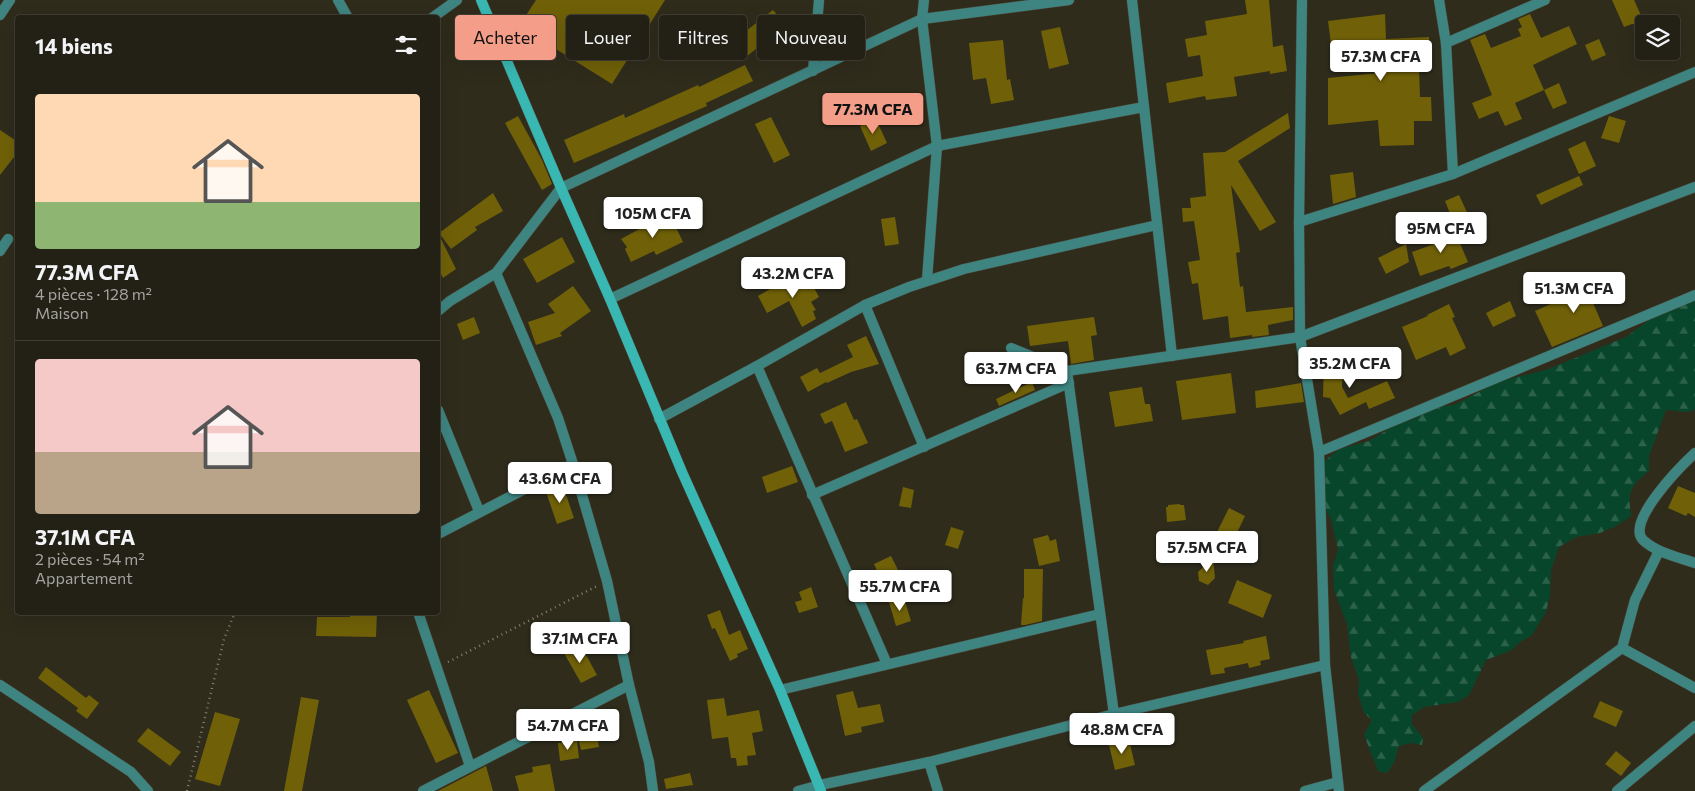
<!DOCTYPE html>
<html lang="fr">
<meta charset="utf-8">
<style>
:root{--surface:#232115;--page:#2f2e22;--text:#f1f3f6;--muted:#a3a3a0;--line:#403e34;--accent:#f49e89}
body{margin:0;font-family:Commissioner,sans-serif;background:var(--page);color:var(--text);height:100vh;display:flex;flex-direction:column;font-size:19px;white-space:nowrap}
*{box-sizing:border-box;margin:0}
p{font-size:16px;color:var(--muted)}
.icon{flex:none;width:28px;height:28px;fill:none;stroke:currentColor;stroke-width:2;stroke-linecap:round;stroke-linejoin:round}
.map{position:relative;flex:1;overflow:hidden}
.drawer{position:absolute;left:15px;top:15px;width:425px;height:600px;display:flex;flex-direction:column;background:var(--surface);border-radius:5px;box-shadow:0 5px 20px #0002,0 0 0 1px var(--line)}
.drawer>*{flex:none}
.guide{position:absolute;left:455px;top:15px;width:475px;height:45px;display:flex;gap:10px}
.controls{position:absolute;left:1635px;top:15px;display:grid;gap:10px}
.controls a{display:grid;place-items:center;width:45px;height:45px;border-radius:5px;background:var(--surface);box-shadow:0 5px 20px #0002,0 0 0 1px var(--line);font-size:25px}
.price{position:absolute;translate:-50% -42px;padding:0 11px;border-radius:5px;background:#fff;color:#222;font-size:16px;line-height:32px;filter:drop-shadow(0 1px 2px #0008)}
.price::after{content:'';position:absolute;left:50%;top:30px;width:15px;height:11px;margin-left:-8px;background:inherit;clip-path:polygon(0 0,100% 0,50% 100%)}
.price.on{background:var(--accent);color:#111}
ul{padding:0;list-style:none}
li{display:grid;align-content:center;gap:10px;height:265px;padding:0 20px}
li+li{border-top:1px solid var(--line)}
li span{display:grid;place-items:center;height:155px;border-radius:5px;color:#555}
li>.icon{margin-inline-start:auto}
span .icon{width:90px;height:90px;fill:#fffc;stroke-width:1}
li b{font-size:21px}
h2{display:flex;justify-content:space-between;align-items:center;height:60px;padding:0 20px;font-size:21px}
.pill{padding:0 18px;border-radius:5px;background:var(--surface);box-shadow:0 5px 20px #0002,0 0 0 1px var(--line);font-size:18px;line-height:45px}
.pill.on{background:var(--accent);color:#111}
.map>svg:first-child{display:block}
.forest{fill:url(#forest-firs)}
.building{fill:#706108}
.lines{fill:none;stroke-linecap:round;stroke-linejoin:round}
.street-casing{stroke:#4c493a;stroke-width:11}
.secondary-casing{stroke:#4c493a;stroke-width:11}
.path{stroke:#848274;stroke-width:2.5;stroke-dasharray:1 4;stroke-linecap:butt}
.street{stroke:#3e8582;stroke-width:10}
.secondary{stroke:#39b8b3;stroke-width:10}
</style>
<div class="map">
<svg width="1695" height="791" viewBox="0 0 1695 791">
<defs>
<pattern id="forest-firs" width="22" height="20" patternUnits="userSpaceOnUse" patternTransform="scale(1.25)"><rect width="22" height="20" fill="#08462c"/><path d="M5 1l3.5 6h-7zM16 11l3.5 6h-7z" fill="#2c614a"/></pattern>
</defs>
<rect width="100%" height="100%" fill="#2f2c1c"/>
<path class="forest" d="M1695,299V410L1687,412L1666,410L1649,456V471C1629,487 1628,492 1631,516L1616,526L1600,533L1576,537L1559,547L1551,570L1550,595L1546,612L1532,635L1520,642L1510,651L1486,660L1469,695L1458,702L1424,707L1412,715V724L1423,738L1422,745L1412,743L1399,746L1394,763L1387,773L1378,771L1364,735L1372,720L1364,713L1358,694L1359,680L1351,657L1347,624L1334,590L1333,566L1338,550L1331,519L1323,504L1320,468L1327,459L1339,449L1369,441L1397,424L1414,419L1433,407L1454,405L1500,381L1546,370L1626,337L1656,315Z"/>
<g class="building">
<polygon points="536,0 665,0 612,84 519,26"/>
<polygon points="1245,0 1269,0 1273,47 1283,45 1287,71 1270,74 1270,71 1234,77 1237,96 1206,100 1205,96 1169,103 1166,83 1203,76 1200,55 1188,57 1185,39 1207,35 1205,21 1247,14"/>
<polygon points="1612,0 1634,0 1645,24 1632,24 1624,27"/>
<polygon points="773,10 786,25 746,57 733,41"/>
<polygon points="1385,14 1386,39 1429,37 1430,67 1419,68 1420,97 1431,97 1432,121 1414,121 1414,145 1380,146 1378,120 1328,125 1328,78 1379,73 1377,41 1331,44 1328,21"/>
<polygon points="1530,14 1541,38 1569,26 1577,44 1533,65 1544,90 1515,103 1522,119 1505,126 1498,111 1479,119 1472,103 1492,95 1470,40 1485,34 1491,48 1521,36 1518,29 1522,27 1518,19"/>
<polygon points="1060,27 1069,64 1049,69 1041,31"/>
<polygon points="1599,39 1606,55 1592,61 1585,45"/>
<polygon points="1003,40 1007,80 1010,79 1014,100 991,104 986,78 973,80 969,43"/>
<polygon points="745,65 753,81 706,103 707,106 574,163 564,140 624,114 625,118 698,85 699,87"/>
<polygon points="1559,83 1567,103 1553,109 1544,90"/>
<polygon points="1288,113 1290,128 1238,161 1276,222 1260,231 1231,185 1240,252 1236,253 1240,287 1243,286 1246,312 1293,307 1293,320 1268,325 1269,335 1252,337 1252,335 1230,338 1228,316 1203,320 1198,283 1192,284 1188,262 1200,260 1194,221 1183,222 1182,208 1191,208 1190,198 1206,196 1203,153 1225,152"/>
<polygon points="518,116 542,160 552,184 542,190 505,123"/>
<polygon points="1609,116 1626,121 1619,143 1601,138"/>
<polygon points="771,117 790,155 774,163 755,124"/>
<polygon points="876,119 887,143 871,151 860,126"/>
<polygon points="0,130 18,142 18,152 0,175"/>
<polygon points="1585,141 1596,166 1579,174 1568,149"/>
<polygon points="1353,172 1356,197 1333,204 1330,175"/>
<polygon points="1579,176 1583,185 1541,205 1536,195"/>
<polygon points="493,193 503,211 475,227 477,230 451,249 439,233"/>
<polygon points="1459,195 1470,219 1455,226 1445,201"/>
<polygon points="669,213 683,242 656,255 654,251 631,262 625,249 627,247 621,239"/>
<polygon points="895,217 899,244 885,246 881,219"/>
<polygon points="1453,227 1468,262 1451,269 1449,266 1420,276 1412,252 1440,242 1436,233"/>
<polygon points="438,233 456,269 443,278 441,274 438,277"/>
<polygon points="562,237 575,262 537,283 523,259"/>
<polygon points="1406,244 1409,262 1386,274 1378,258"/>
<polygon points="806,273 819,297 811,302 816,310 813,311 816,319 802,327 789,301 767,313 758,296 777,285 779,288"/>
<polygon points="1605,277 1612,295 1593,303 1603,326 1552,347 1535,311 1589,287 1588,285"/>
<polygon points="573,286 591,311 560,333 562,336 536,345 528,322 555,313 548,304"/>
<polygon points="1510,301 1516,316 1493,327 1486,313"/>
<polygon points="1449,304 1455,317 1452,318 1466,348 1450,356 1446,347 1416,360 1402,327 1428,316 1427,315"/>
<polygon points="474,317 480,333 463,340 457,324"/>
<polygon points="1094,317 1097,335 1091,336 1094,360 1071,364 1068,341 1030,346 1027,326"/>
<polygon points="866,336 879,364 851,372 827,383 826,382 808,392 800,377 817,368 820,373 853,357 847,345"/>
<polygon points="1324,357 1343,357 1342,387 1348,398 1387,381 1395,398 1369,409 1366,402 1340,415 1330,398 1323,397"/>
<polygon points="1231,373 1236,413 1182,420 1176,381"/>
<polygon points="1032,382 1035,390 999,406 996,399"/>
<polygon points="1301,383 1304,402 1256,408 1255,391"/>
<polygon points="1142,387 1145,404 1150,404 1153,421 1115,427 1109,392"/>
<polygon points="846,402 854,420 857,419 868,443 845,452 832,421 825,424 820,414"/>
<polygon points="792,466 798,482 767,493 762,477"/>
<polygon points="562,483 574,518 557,524 545,489"/>
<polygon points="1678,486 1695,493 1695,517 1688,513 1686,516 1668,508"/>
<polygon points="903,487 914,490 911,508 899,506"/>
<polygon points="1180,504 1180,505 1184,505 1186,520 1167,522 1166,507 1168,507 1168,505"/>
<polygon points="1229,508 1245,516 1224,560 1207,552"/>
<polygon points="951,527 964,531 958,549 945,545"/>
<polygon points="1048,535 1050,541 1056,539 1060,561 1039,566 1033,539"/>
<polygon points="891,556 901,576 883,584 874,564"/>
<polygon points="1213,558 1215,578 1208,585 1199,581 1198,572"/>
<polygon points="1024,569 1043,569 1042,621 1025,625 1021,625 1023,598 1024,598"/>
<polygon points="1237,580 1272,595 1263,618 1228,603"/>
<polygon points="811,587 818,607 799,613 795,602 802,600 799,592"/>
<polygon points="904,598 911,621 896,626 889,602"/>
<polygon points="720,610 729,635 740,630 748,649 737,654 738,657 730,661 715,628 712,629 707,615"/>
<polygon points="350,612 377,612 376,637 316,636 317,617 350,617"/>
<polygon points="1266,636 1270,659 1260,661 1261,665 1249,668 1248,663 1224,668 1225,673 1211,675 1206,650 1244,643 1243,641"/>
<polygon points="580,644 597,675 581,683 564,653"/>
<polygon points="46,667 86,698 89,695 99,703 87,719 76,711 78,708 38,678"/>
<polygon points="429,690 458,753 436,763 407,700"/>
<polygon points="853,691 858,708 880,704 884,722 861,727 862,732 845,736 836,695"/>
<polygon points="301,697 319,700 302,791 284,791"/>
<polygon points="724,698 727,716 759,710 763,731 752,733 756,755 747,756 748,765 737,766 736,758 731,758 728,737 712,739 707,700"/>
<polygon points="1600,701 1623,711 1616,727 1593,717"/>
<polygon points="215,712 240,719 220,786 195,779"/>
<polygon points="148,728 181,752 170,766 137,741"/>
<polygon points="596,729 599,747 581,750 577,733"/>
<polygon points="1129,740 1135,765 1115,770 1109,745"/>
<polygon points="577,741 579,758 560,761 558,743"/>
<polygon points="1616,751 1631,763 1621,776 1605,764"/>
<polygon points="550,764 555,791 519,791 515,776 533,772 532,767"/>
<polygon points="486,766 493,791 438,791"/>
<polygon points="690,773 693,785 666,789 664,779"/>
</g>
<g class="lines">
<defs>
<g id="street">
<polyline points="338,0 348,18"/>
<polyline points="924,0 922,19 937,146 927,280"/>
<polyline points="1132,0 1172,356"/>
<polyline points="1302,0 1299,222 1300,337 1319,452 1325,665 1339,791"/>
<polyline points="1439,0 1446,43 1453,174"/>
<polyline points="0,15 10,0"/>
<polyline points="432,18 457,0"/>
<polyline points="1446,43 1545,0"/>
<polyline points="813,71 819,0"/>
<polyline points="1299,222 1453,174 1695,72"/>
<polyline points="0,251 8,239"/>
<polyline points="496,273 558,418 573,464 607,581 629,685 649,762 653,791"/>
<polyline points="610,299 937,146 1144,107"/>
<polyline points="865,305 924,447"/>
<polyline points="438,311 450,301 496,273 561,188 922,19 1069,0"/>
<polyline points="1011,348 1067,371 1300,337 1695,187"/>
<polyline points="757,366 887,664"/>
<polyline points="1067,371 1114,714"/>
<polyline points="438,410 479,511"/>
<polyline points="659,419 757,366 865,305 909,287 964,269 1157,225"/>
<polyline points="1319,452 1695,295"/>
<path d="M1695,453C1682,465 1625,522 1643,540C1657,553 1678,557 1695,563"/>
<polyline points="812,495 1069,383"/>
<polyline points="438,534 573,464"/>
<polyline points="418,612 470,766"/>
<polyline points="1622,648 1695,688"/>
<polyline points="0,685 131,772 148,791"/>
<polyline points="780,690 1100,614"/>
<polyline points="929,762 938,791"/>
<polyline points="423,791 629,685"/>
<polyline points="798,791 820,785 929,762 1114,714 1325,665"/>
<polyline points="1305,791 1338,782"/>
<polyline points="1424,791 1622,648 1635,600 1659,551"/>
<polyline points="1617,791 1695,726"/>
</g>
<polyline id="secondary" points="481,0 561,188 610,299 682,472 780,690 821,791"/>
</defs>
<use href="#street" class="street-casing"/>
<use href="#secondary" class="secondary-casing"/>
<g class="path">
<polyline points="448,662 597,586"/>
<polyline points="187,791 224,639 234,615 240,612"/>
</g>
<use href="#street" class="street"/>
<use href="#secondary" class="secondary"/>
</g>
</svg>
<div class="controls">
<a><svg class="icon" aria-label="layers" viewBox="0 0 24 24"><path d="M12 4l9 5-9 5-9-5zM3 14l9 5 9-5"/></svg></a>
</div>
<b class="price" style="left:1381px;top:82px">57.3M CFA</b>
<b class="price on" style="left:873px;top:135px">77.3M CFA</b>
<b class="price" style="left:653px;top:239px">105M CFA</b>
<b class="price" style="left:1441px;top:254px">95M CFA</b>
<b class="price" style="left:793px;top:299px">43.2M CFA</b>
<b class="price" style="left:1574px;top:314px">51.3M CFA</b>
<b class="price" style="left:1350px;top:389px">35.2M CFA</b>
<b class="price" style="left:1016px;top:394px">63.7M CFA</b>
<b class="price" style="left:560px;top:504px">43.6M CFA</b>
<b class="price" style="left:1207px;top:573px">57.5M CFA</b>
<b class="price" style="left:900px;top:612px">55.7M CFA</b>
<b class="price" style="left:580px;top:664px">37.1M CFA</b>
<b class="price" style="left:568px;top:751px">54.7M CFA</b>
<b class="price" style="left:1122px;top:755px">48.8M CFA</b>
<div class="guide">
<a class="pill on">Acheter</a>
<a class="pill">Louer</a>
<a class="pill">Filtres</a>
<a class="pill">Nouveau</a>
</div>
<section class="drawer">
<h2>14 biens<svg class="icon" aria-label="filters" viewBox="0 0 24 24"><path d="M4 7h16M4 17h16"/><circle cx="9" cy="7" r="2"/><circle cx="15" cy="17" r="2"/></svg></h2>
<ul>
<li><span style="background:linear-gradient(#ffd9b3 70%,#8fb573 0)"><svg class="icon" aria-label="home" viewBox="0 0 24 24"><path d="M3 11l9-7 9 7M6 9v11h12V9"/></svg></span><div><b>77.3M CFA</b><p>4 pièces · 128 m²</p><p>Maison</p></div></li>
<li><span style="background:linear-gradient(#f6c9c9 60%,#b9a48a 0)"><svg class="icon" aria-label="home" viewBox="0 0 24 24"><path d="M3 11l9-7 9 7M6 9v11h12V9"/></svg></span><div><b>37.1M CFA</b><p>2 pièces · 54 m²</p><p>Appartement</p></div></li>
</ul>
</section>
</div>
